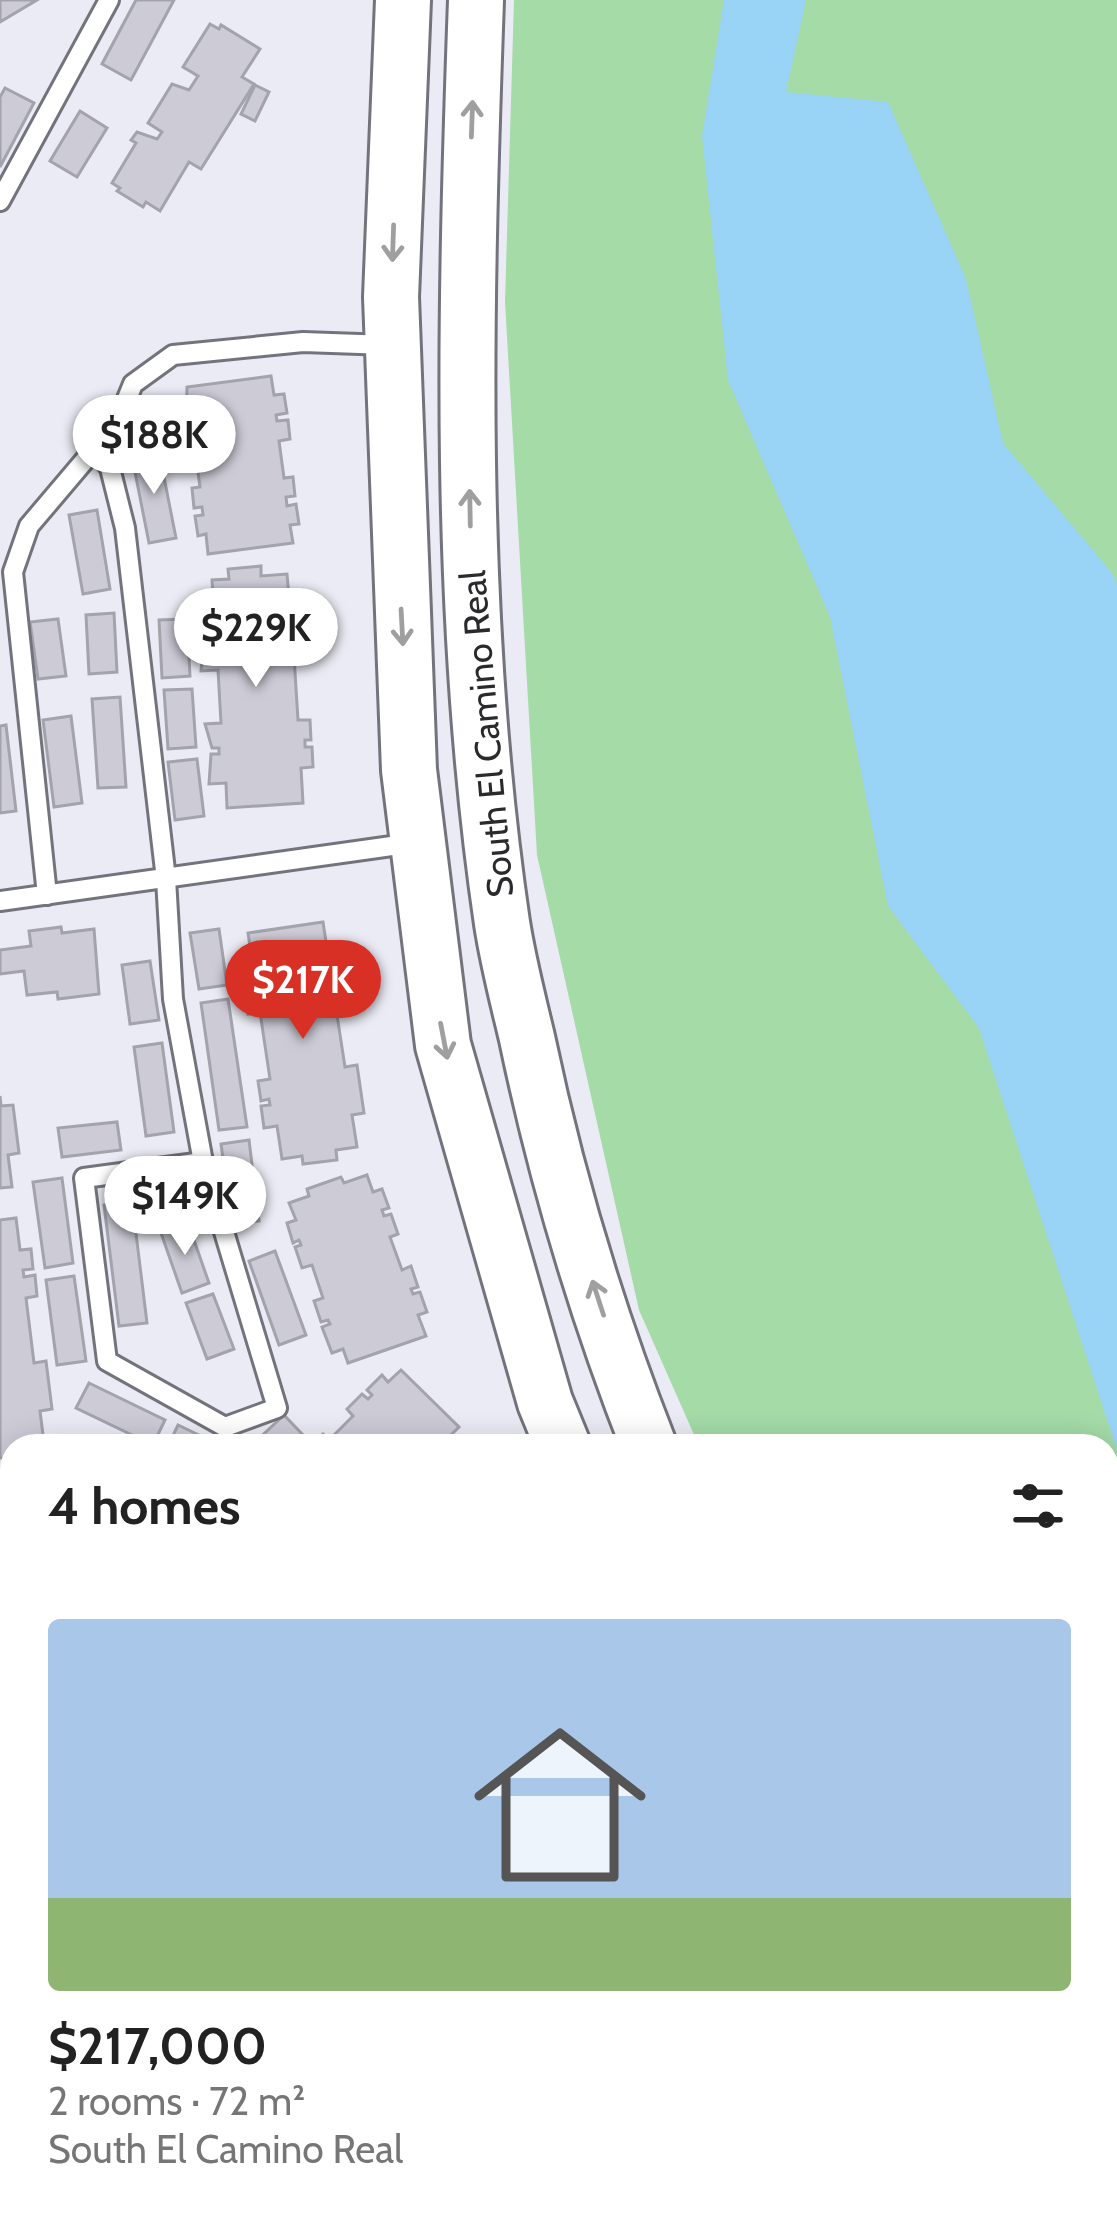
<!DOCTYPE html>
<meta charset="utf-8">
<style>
:root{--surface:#fff;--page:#f6f6f6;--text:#222;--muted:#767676;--accent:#d93025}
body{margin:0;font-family:Cabin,sans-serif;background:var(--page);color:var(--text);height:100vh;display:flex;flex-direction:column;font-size:45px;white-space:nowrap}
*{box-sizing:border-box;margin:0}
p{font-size:39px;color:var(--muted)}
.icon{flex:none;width:66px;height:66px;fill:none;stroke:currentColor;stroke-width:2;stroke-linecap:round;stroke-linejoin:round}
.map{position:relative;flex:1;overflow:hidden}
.panel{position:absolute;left:0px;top:1434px;width:1119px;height:807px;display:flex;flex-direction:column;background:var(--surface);border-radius:36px 36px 0 0;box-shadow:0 6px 30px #0003}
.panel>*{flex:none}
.price{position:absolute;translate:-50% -102px;padding:0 27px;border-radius:42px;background:#fff;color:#222;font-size:39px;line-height:78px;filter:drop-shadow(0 3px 6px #0008)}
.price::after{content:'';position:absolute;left:50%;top:72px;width:36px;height:27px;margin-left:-18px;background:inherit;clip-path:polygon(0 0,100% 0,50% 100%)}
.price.selected{background:var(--accent);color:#fff}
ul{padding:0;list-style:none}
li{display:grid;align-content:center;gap:24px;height:636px;padding:0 48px}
li span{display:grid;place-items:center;height:372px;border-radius:12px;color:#555}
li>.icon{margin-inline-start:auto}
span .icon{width:216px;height:216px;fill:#fffc;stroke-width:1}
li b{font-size:51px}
h2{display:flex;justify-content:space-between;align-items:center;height:144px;padding:0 48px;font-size:51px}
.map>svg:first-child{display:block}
.green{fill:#a4dba7}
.water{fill:#99d3f6}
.building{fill:#cccbd6;stroke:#a3a3ad;stroke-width:3}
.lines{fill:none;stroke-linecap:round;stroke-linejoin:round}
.service-casing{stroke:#73737c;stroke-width:24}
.primary-casing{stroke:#73737c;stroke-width:60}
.service{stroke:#fff;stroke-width:18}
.primary{stroke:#fff;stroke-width:54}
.oneway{stroke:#9f9fa0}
.labels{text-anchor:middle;stroke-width:10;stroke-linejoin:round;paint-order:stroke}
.street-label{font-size:36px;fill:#2a2a2d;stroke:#fff}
</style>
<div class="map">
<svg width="1117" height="2239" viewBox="0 0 1117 2239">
<rect width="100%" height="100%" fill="#ebebf5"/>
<polygon class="green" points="514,0 1117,0 1117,2201 1107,2202 1107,1446 699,1446 639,1310 537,855 505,302"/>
<polygon class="water" points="724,0 806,0 786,92 888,102 966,279 1003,443 1112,573 1117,584 1117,1450 979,1028 888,906 830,617 728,380 702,136"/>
<g class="building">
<polygon points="0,0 37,0 0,22"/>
<polygon points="136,0 174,0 131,80 102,64"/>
<polygon points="210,24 219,29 221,25 260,49 242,77 254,84 201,169 189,162 160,211 146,202 143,207 117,191 120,188 112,183 136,143 131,140 137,132 157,139 162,132 148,123 172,84 189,90 198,76 183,67"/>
<polygon points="255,85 269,92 255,121 241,114"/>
<polygon points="5,88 34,103 0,167 0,97"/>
<polygon points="80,111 107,128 77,177 50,161"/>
<polygon points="271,376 274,395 284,394 287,413 276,415 277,421 288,420 290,439 279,441 284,478 293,477 295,496 286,497 287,506 296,504 299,524 290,525 293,543 208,554 206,534 198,536 195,516 203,515 202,507 194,508 192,488 200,487 195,450 189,451 186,431 193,431 192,424 186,425 187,387"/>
<polygon points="159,452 176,538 149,543 132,457"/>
<polygon points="97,510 110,589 83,594 69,515"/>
<polygon points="261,566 261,576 287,574 290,608 301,608 302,628 295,628 296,635 303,634 304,655 294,656 298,720 310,720 311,740 305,740 305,747 312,747 313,767 301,768 303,803 227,808 226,783 209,784 211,754 219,754 219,748 212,748 205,724 221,723 218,670 201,671 204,641 211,640 210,634 204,635 203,619 197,619 197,610 214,610 212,580 229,579 228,569"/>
<polygon points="114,613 117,672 89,674 86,615"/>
<polygon points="58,619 66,676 38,679 30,622"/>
<polygon points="187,619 190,676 162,678 159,620"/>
<polygon points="192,689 196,747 168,749 164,690"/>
<polygon points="120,697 126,787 98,788 92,699"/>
<polygon points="71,716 82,803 54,807 43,720"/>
<polygon points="6,725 16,811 0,813 0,726"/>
<polygon points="197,759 204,816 175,820 168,762"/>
<polygon points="323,922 328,955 339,953 342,974 332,975 333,981 343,980 347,1000 335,1002 345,1067 357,1065 364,1113 352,1115 357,1147 336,1150 337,1160 303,1164 302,1156 282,1159 277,1126 264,1128 261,1106 270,1105 269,1099 261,1101 258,1081 270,1079 260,1012 248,1014 241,968 253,966 248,933"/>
<polygon points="61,927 62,933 94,929 99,994 58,999 57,992 27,995 24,971 0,974 0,950 31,946 29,931"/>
<polygon points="219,929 227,985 199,989 190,933"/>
<polygon points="150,961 159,1020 130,1024 122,965"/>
<polygon points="228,999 247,1127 219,1130 201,1003"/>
<polygon points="162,1043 174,1132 146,1136 134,1047"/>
<polygon points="0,1096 1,1106 13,1105 19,1153 8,1155 12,1187 0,1188"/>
<polygon points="117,1122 121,1150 62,1157 58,1128"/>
<polygon points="249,1140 259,1221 232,1224 221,1144"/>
<polygon points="367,1175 373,1192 382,1189 389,1208 382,1210 384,1216 391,1214 398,1234 390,1237 402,1270 411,1266 418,1287 411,1289 413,1294 420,1292 427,1312 418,1315 426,1336 348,1363 343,1349 332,1353 322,1327 330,1324 328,1320 321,1322 314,1301 323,1298 312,1265 302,1268 295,1247 301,1245 299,1240 293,1243 287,1223 296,1220 289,1203 309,1196 307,1189 341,1177 344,1183"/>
<polygon points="62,1178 73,1263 45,1268 33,1182"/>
<polygon points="132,1201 147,1323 119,1326 104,1205"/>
<polygon points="16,1218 20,1250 31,1249 33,1269 23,1270 24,1277 35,1275 37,1296 26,1298 34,1363 46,1361 52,1409 40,1411 44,1443 12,1446 12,1457 0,1458 0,1220"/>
<polygon points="188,1223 209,1283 182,1293 161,1233"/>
<polygon points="275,1251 306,1335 279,1345 249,1261"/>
<polygon points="74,1276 86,1361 57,1365 46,1280"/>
<polygon points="213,1294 234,1349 207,1359 186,1303"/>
<polygon points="401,1370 459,1427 449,1437 457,1444 454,1446 310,1446 323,1434 329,1440 353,1416 347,1409 362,1394 368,1399 372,1395 367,1390 382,1375 388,1382"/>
<polygon points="89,1383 165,1420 153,1445 76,1408"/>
<polygon points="284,1415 304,1436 294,1446 251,1446"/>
<polygon points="178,1425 222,1446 168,1446"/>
<polygon points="12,1965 12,2026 0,2020 0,1975 6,1977"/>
</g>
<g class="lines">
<defs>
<g id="service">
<polyline points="0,201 109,0"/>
<polyline points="95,448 110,468 125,528 166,879 173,999 203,1162"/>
<polyline points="47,895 13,572 29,526 118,421 133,384 173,355 303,342 388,345"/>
<polyline points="0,901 413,843"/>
<polygon points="203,1162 277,1408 225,1427 107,1361 84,1178"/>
<polyline points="406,2239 407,2229"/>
</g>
<g id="primary">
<polyline points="403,0 391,297 409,770 443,1045 545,1402 563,1446"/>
<path d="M476,0C465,308 457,618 502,923C508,962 518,1000 527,1038C556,1177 597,1314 649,1446"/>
<polyline points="962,2229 968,2239"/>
<polyline points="1046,2229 1052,2239"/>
<polyline points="834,2239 840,2229"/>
</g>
</defs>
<use href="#service" class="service-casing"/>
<use href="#primary" class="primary-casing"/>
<use href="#service" class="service"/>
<use href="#primary" class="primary"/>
</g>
<defs><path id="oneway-shaft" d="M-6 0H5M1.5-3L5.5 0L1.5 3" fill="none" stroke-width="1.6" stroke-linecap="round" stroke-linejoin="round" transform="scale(3)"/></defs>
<g class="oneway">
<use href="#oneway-shaft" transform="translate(472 119) rotate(-88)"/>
<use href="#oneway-shaft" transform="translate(393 243) rotate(92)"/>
<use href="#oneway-shaft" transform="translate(470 508) rotate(-91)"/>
<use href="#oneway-shaft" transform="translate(402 627) rotate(87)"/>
<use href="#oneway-shaft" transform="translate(444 1041) rotate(79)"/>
<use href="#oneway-shaft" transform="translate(598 1298) rotate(-108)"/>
</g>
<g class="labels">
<g class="street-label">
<text transform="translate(486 734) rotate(-95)" y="13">South El Camino Real</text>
</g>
</g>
</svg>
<b class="price" style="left:154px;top:497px">$188K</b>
<b class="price" style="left:256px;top:690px">$229K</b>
<b class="price selected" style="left:303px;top:1042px">$217K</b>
<b class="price" style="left:185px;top:1258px">$149K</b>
<section class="panel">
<h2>4 homes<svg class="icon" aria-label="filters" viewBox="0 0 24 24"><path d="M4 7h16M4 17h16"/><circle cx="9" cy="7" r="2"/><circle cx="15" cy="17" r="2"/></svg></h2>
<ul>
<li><span style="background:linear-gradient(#a9c7e8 75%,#8fb573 0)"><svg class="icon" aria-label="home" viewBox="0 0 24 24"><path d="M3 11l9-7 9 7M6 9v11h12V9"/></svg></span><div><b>$217,000</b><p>2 rooms · 72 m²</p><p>South El Camino Real</p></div></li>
</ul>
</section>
</div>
